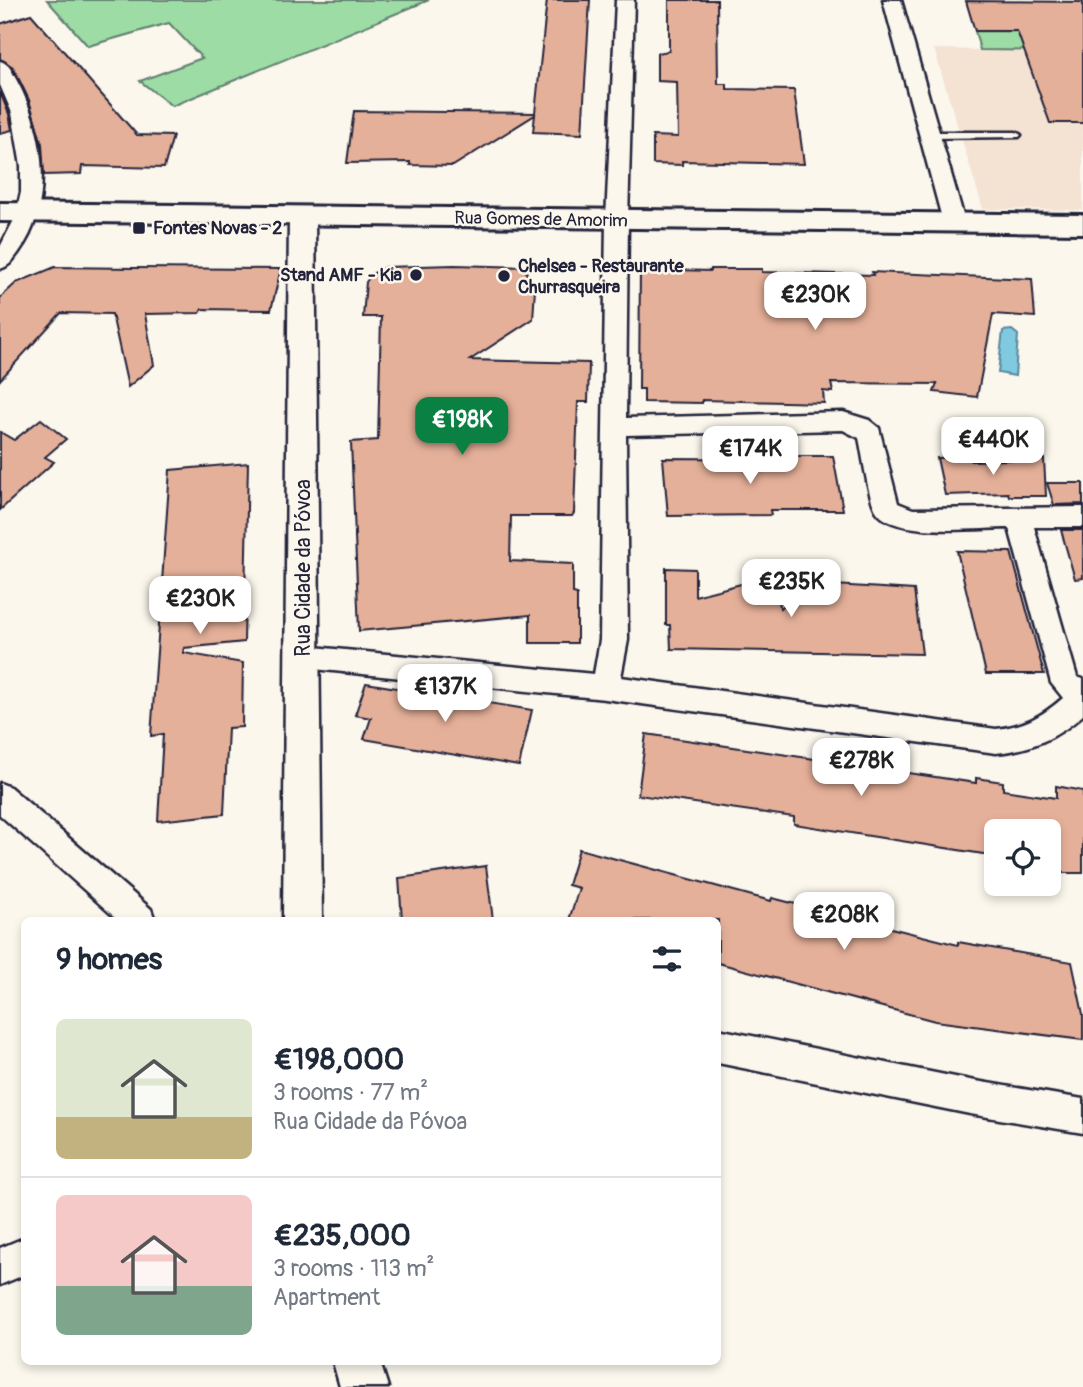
<!DOCTYPE html>
<meta charset="utf-8">
<style>
:root{--surface:#fff;--page:#f6f6f7;--text:#1f2937;--muted:#747a83;--line:#e0e1e3;--accent:#0b8043}
body{margin:0;font-family:Pangolin,sans-serif;background:var(--page);color:var(--text);height:100vh;display:flex;flex-direction:column;font-size:26px;white-space:nowrap}
*{box-sizing:border-box;margin:0}
p{font-size:23px;color:var(--muted)}
.icon{flex:none;width:38px;height:38px;fill:none;stroke:currentColor;stroke-width:2;stroke-linecap:round;stroke-linejoin:round}
.map{position:relative;flex:1;overflow:hidden}
.sheet{position:absolute;left:21px;top:917px;width:700px;height:448px;display:flex;flex-direction:column;background:var(--surface);border-radius:10px;box-shadow:0 4px 10px #0003}
.sheet>*{flex:none}
.controls{position:absolute;left:984px;top:819px;display:grid;gap:14px}
.controls a{display:grid;place-items:center;width:77px;height:77px;border-radius:10px;background:var(--surface);box-shadow:0 4px 10px #0003;font-size:35px}
.price{position:absolute;translate:-50% -60px;padding:0 16px;border-radius:14px;background:#fff;color:#222;font-size:23px;line-height:46px;filter:drop-shadow(0 2px 4px #0008)}
.price::after{content:'';position:absolute;left:50%;top:42px;width:21px;height:16px;margin-left:-10px;background:inherit;clip-path:polygon(0 0,100% 0,50% 100%)}
.price.selected{background:var(--accent);color:#fff}
ul{padding:0;list-style:none}
li{display:flex;align-items:center;gap:21px;height:175px;padding:0 35px}
li+li{border-top:2px solid var(--line)}
li span{display:grid;place-items:center;flex:none;width:196px;height:140px;border-radius:10px;color:#555}
li>.icon{margin-inline-start:auto}
span .icon{width:84px;height:84px;fill:#fffc;stroke-width:1}
li b{font-size:30px}
h2{display:flex;justify-content:space-between;align-items:center;height:84px;padding:0 35px;font-size:30px}
.map>svg:first-child{display:block}
.built{fill:#f4e2d3}
.green{fill:#9ddca4;stroke:#607f70;stroke-width:2}
.water{fill:#80cae0;stroke:#5a879e;stroke-width:2}
.building{fill:#e5b099;stroke:#22223b;stroke-width:2}
.lines{fill:none;stroke-linecap:round;stroke-linejoin:round}
.service-casing{stroke:#22223b;stroke-width:5}
.minor-casing{stroke:#22223b;stroke-width:5}
.tertiary-casing{stroke:#22223b;stroke-width:5}
.secondary-casing{stroke:#22223b;stroke-width:6}
.service{fill:#fbf7ec;fill-rule:evenodd}
.minor{fill:#fbf7ec;fill-rule:evenodd}
.tertiary{fill:#fbf7ec;fill-rule:evenodd}
.secondary{fill:#fbf7ec;fill-rule:evenodd}
.poi-dot{fill:#22223b;stroke:#fbf7ec;stroke-width:2.5}
.labels{text-anchor:middle;stroke-width:5;stroke-linejoin:round;paint-order:stroke}
.far-street-label{font-size:18px;fill:#22223b;stroke:#fbf7ec}
.far-poi-label{font-size:18px;font-weight:bold;fill:#22223b;stroke:#fbf7ec;text-anchor:start}
.street-label{font-size:21px;fill:#22223b;stroke:#fbf7ec}
</style>
<div class="map">
<svg width="1083" height="1387" viewBox="0 0 1083 1387">
<rect width="100%" height="100%" fill="#fbf7ec"/>
<filter id="ink" filterUnits="userSpaceOnUse"><feTurbulence type="fractalNoise" baseFrequency=".0143" numOctaves="2"/><feDisplacementMap in="SourceGraphic" scale="14" xChannelSelector="R" yChannelSelector="G"/><feConvolveMatrix kernelMatrix="1 2 1 2 8 2 1 2 1" color-interpolation-filters="sRGB"/></filter>
<g filter="url(#ink)">
<polygon class="built" points="934,49 1083,52 1083,210 983,209"/>
<g class="green">
<polygon points="47,0 429,0 172,106 140,81 202,58 169,23 88,46"/>
<polygon points="975,31 1083,32 1083,51 980,50"/>
</g>
<polygon class="water" points="1012,330 1018,335 1015,376 998,373 1003,331"/>
<g class="building">
<polygon points="547,0 590,0 582,134 533,132 535,115 453,166 410,165 410,162 347,163 354,111 535,113"/>
<polygon points="669,0 717,0 718,84 727,84 727,89 794,90 804,164 682,161 682,165 653,164 653,136 678,137 677,82 657,81 657,53 669,51"/>
<polygon points="966,1 1083,2 1083,123 1050,123 1017,31 975,31"/>
<polygon points="31,14 137,135 173,136 164,168 82,166 81,174 44,175 42,144 29,100 13,67 0,59 0,24"/>
<polygon points="0,92 9,114 12,130 0,133"/>
<polygon points="454,265 527,267 525,289 535,289 533,319 470,360 589,363 588,402 578,402 574,513 572,516 511,516 510,561 573,564 573,593 577,594 577,643 530,643 530,615 359,631 351,442 378,440 381,317 363,317 366,282 372,274 385,267"/>
<polygon points="55,267 134,268 281,269 271,310 202,309 200,313 145,314 154,365 128,387 112,314 61,313 0,380 0,298 16,283"/>
<polygon points="640,269 711,271 711,269 762,269 762,272 873,275 872,272 1032,279 1035,317 993,314 977,397 934,392 937,384 831,383 833,392 823,391 824,403 702,400 702,403 644,402 644,389 639,389"/>
<polygon points="41,419 66,439 45,457 54,462 0,510 0,432 14,440"/>
<polygon points="795,456 833,456 843,510 770,510 771,515 668,516 663,458 796,459"/>
<polygon points="970,457 971,461 1044,459 1046,496 1009,496 1008,493 945,495 937,458"/>
<polygon points="248,463 244,642 184,648 184,653 243,663 242,727 228,728 224,814 158,821 163,734 151,736 170,470"/>
<polygon points="1047,483 1083,483 1083,504 1054,505"/>
<polygon points="1061,530 1083,530 1083,578 1075,579"/>
<polygon points="957,551 1011,552 1044,674 986,674"/>
<polygon points="666,568 695,569 695,596 741,584 778,586 780,608 818,584 914,590 922,654 671,649 670,625 666,625"/>
<polygon points="366,683 532,710 519,766 364,739 371,718 355,715"/>
<polygon points="646,734 976,783 976,778 1003,782 1003,790 1056,798 1056,786 1083,791 1083,873 1059,873 1057,831 996,831 996,856 794,824 794,817 638,795"/>
<polygon points="579,849 771,901 772,898 958,945 958,942 1072,962 1083,1014 1083,1040 935,1021 718,963 718,920 569,920 579,888 568,885"/>
<polygon points="486,866 493,920 402,920 399,878"/>
</g>
<g class="lines">
<defs>
<polygon id="service" points="1016,132 1021,135 1019,137 930,138 925,135 930,132"/>
<g id="minor">
<path d="M616,0H634L628,220L626,418L843,412L869,420L879,428L898,503L913,509L1083,507V527H1034L1077,677L1083,679V715C1057,738 1031,750 996,753L605,699L304,668L294,665L290,657L294,649L304,646L594,674L600,640L606,220ZM843,430L859,438C863,455 868,499 877,512C894,538 979,528 1009,528L1051,683L1063,698C1041,717 1024,726 996,729L621,677L628,640L626,435Z"/>
<polygon points="883,0 901,0 965,222 961,227 947,227 943,222"/>
<path d="M0,61C10,64 12,72 17,81C44,131 55,203 19,252C13,260 10,266 0,269V247L15,218L21,192V166L12,113L0,85Z"/>
<polygon points="0,783 10,787 151,909 155,920 118,920 0,815"/>
<polygon points="718,1029 970,1080 1083,1099 1083,1133 970,1114 718,1063"/>
<polygon points="24,1238 24,1275 0,1285 0,1248"/>
</g>
<g id="tertiary">
<polygon points="302,208 311,210 315,216 322,920 283,920 289,216 293,210"/>
<polygon points="333,1362 380,1362 388,1387 340,1387"/>
</g>
<polygon id="secondary" points="0,203 1083,215 1083,233 0,221"/>
</defs>
<use href="#service" class="service-casing"/>
<use href="#minor" class="minor-casing"/>
<use href="#tertiary" class="tertiary-casing"/>
<use href="#secondary" class="secondary-casing"/>
<use href="#service" class="service"/>
<use href="#minor" class="minor"/>
<use href="#tertiary" class="tertiary"/>
<use href="#secondary" class="secondary"/>
</g>
</g>
<g class="poi-dot">
<rect x="132" y="221" width="14" height="14" rx="3.5"/>
<circle cx="416" cy="275" r="7"/>
<circle cx="504" cy="276" r="7"/>
</g>
<g class="labels">
<g class="far-street-label">
<text transform="translate(541 219) rotate(1)" y="6">Rua Gomes de Amorim</text>
</g>
<g class="far-poi-label">
<text x="153" y="234">Fontes Novas - 2</text>
<text x="518" y="272">Chelsea - Restaurante<tspan x="518" dy="21">Churrasqueira</tspan></text>
<text x="402" y="281" text-anchor="end">Stand AMF - Kia</text>
</g>
<g class="street-label">
<text transform="translate(303 568) rotate(-90)" y="7">Rua Cidade da Póvoa</text>
</g>
</g>
</svg>
<div class="controls">
<a><svg class="icon" aria-label="locate" viewBox="0 0 24 24"><circle cx="12" cy="12" r="6"/><path d="M12 2v4M12 18v4M2 12h4M18 12h4"/></svg></a>
</div>
<b class="price" style="left:815px;top:332px">€230K</b>
<b class="price selected" style="left:462px;top:457px">€198K</b>
<b class="price" style="left:993px;top:477px">€440K</b>
<b class="price" style="left:750px;top:486px">€174K</b>
<b class="price" style="left:791px;top:619px">€235K</b>
<b class="price" style="left:200px;top:636px">€230K</b>
<b class="price" style="left:445px;top:724px">€137K</b>
<b class="price" style="left:861px;top:798px">€278K</b>
<b class="price" style="left:844px;top:952px">€208K</b>
<section class="sheet">
<h2>9 homes<svg class="icon" aria-label="filters" viewBox="0 0 24 24"><path d="M4 7h16M4 17h16"/><circle cx="9" cy="7" r="2"/><circle cx="15" cy="17" r="2"/></svg></h2>
<ul>
<li><span style="background:linear-gradient(#dfe7d0 70%,#c2b280 0)"><svg class="icon" aria-label="home" viewBox="0 0 24 24"><path d="M3 11l9-7 9 7M6 9v11h12V9"/></svg></span><div><b>€198,000</b><p>3 rooms · 77 m²</p><p>Rua Cidade da Póvoa</p></div></li>
<li><span style="background:linear-gradient(#f6c9c9 65%,#7fa58c 0)"><svg class="icon" aria-label="home" viewBox="0 0 24 24"><path d="M3 11l9-7 9 7M6 9v11h12V9"/></svg></span><div><b>€235,000</b><p>3 rooms · 113 m²</p><p>Apartment</p></div></li>
</ul>
</section>
</div>
